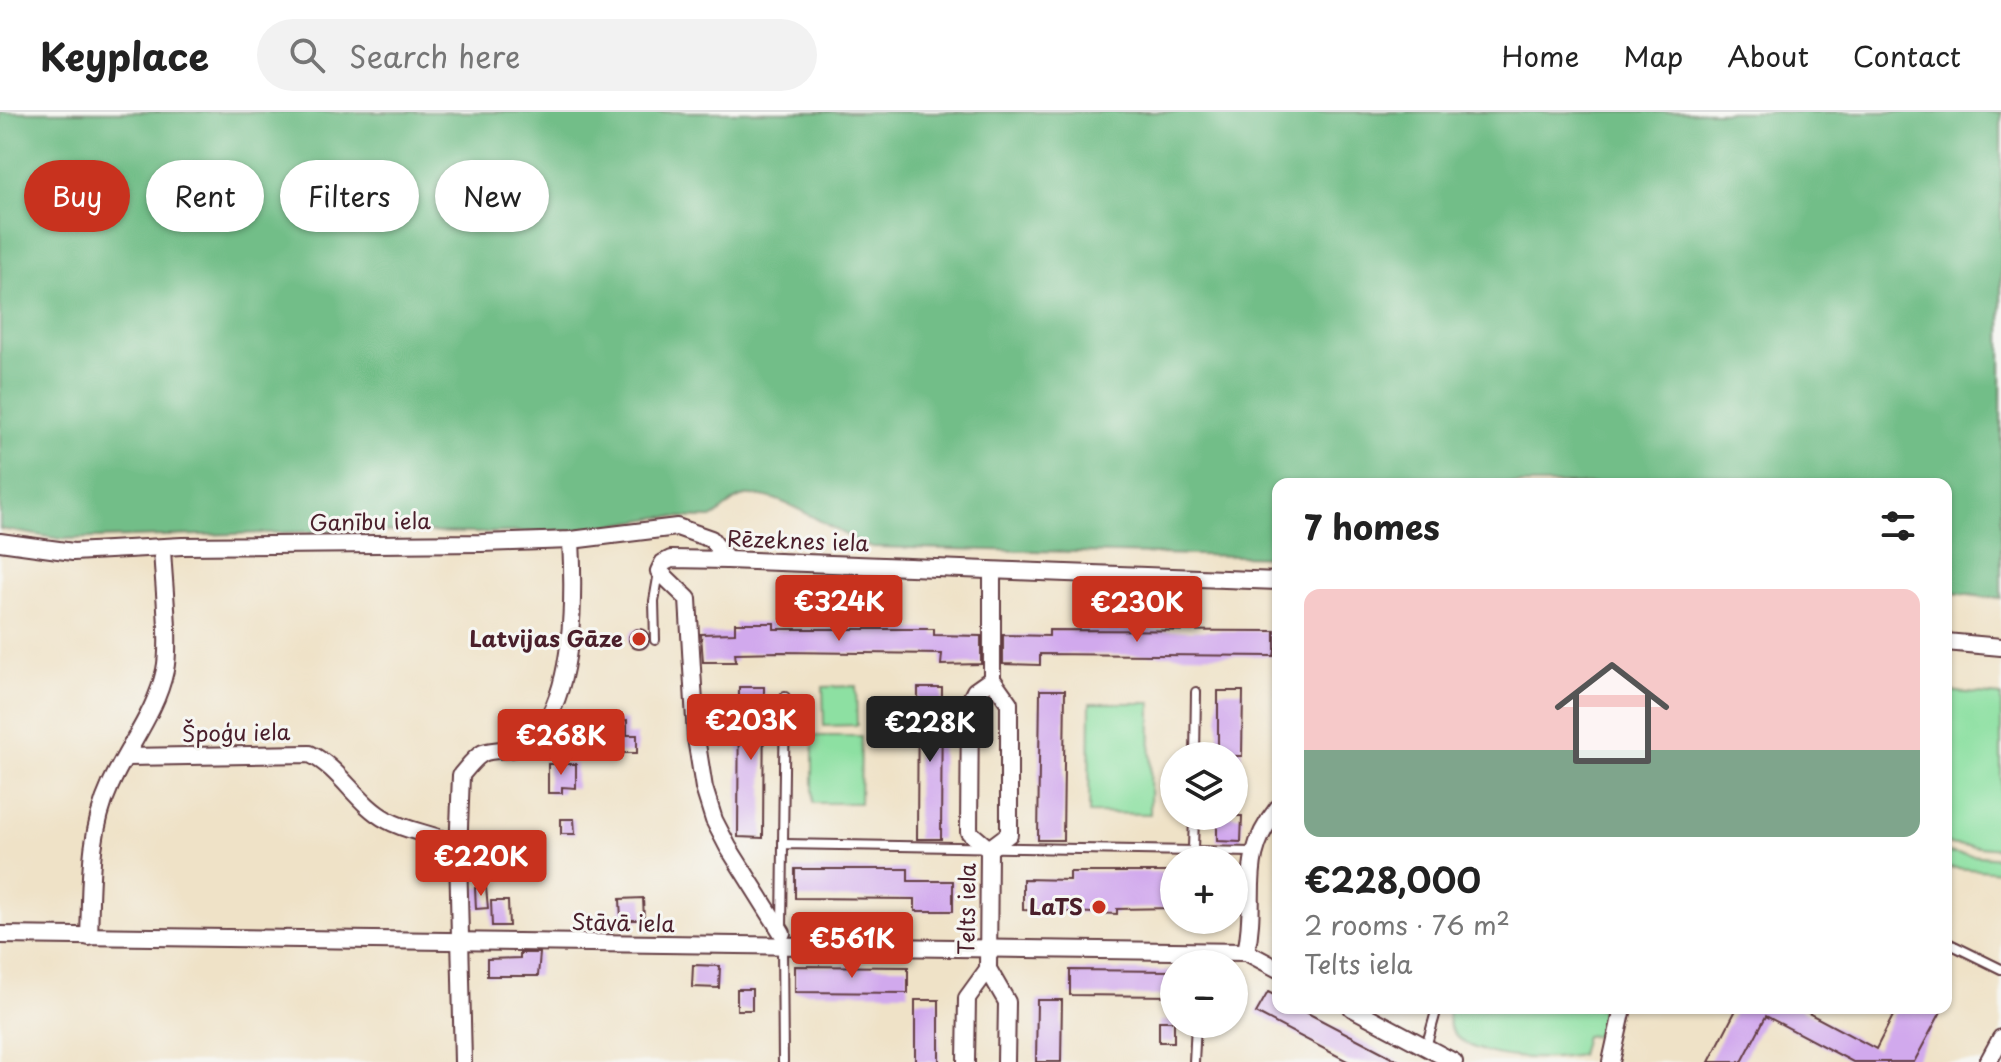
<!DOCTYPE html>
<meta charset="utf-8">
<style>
:root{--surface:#fff;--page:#f2f2f2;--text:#222;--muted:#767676;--line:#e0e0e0;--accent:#c8321e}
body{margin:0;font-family:"Playpen Sans",sans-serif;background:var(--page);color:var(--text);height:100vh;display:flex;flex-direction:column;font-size:30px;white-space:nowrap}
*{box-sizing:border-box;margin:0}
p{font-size:26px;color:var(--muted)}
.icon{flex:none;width:44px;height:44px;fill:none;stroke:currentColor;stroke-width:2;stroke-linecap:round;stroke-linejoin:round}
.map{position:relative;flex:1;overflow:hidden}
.details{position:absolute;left:1272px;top:366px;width:680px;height:536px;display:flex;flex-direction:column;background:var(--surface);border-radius:16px;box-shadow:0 2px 6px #0004}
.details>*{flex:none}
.top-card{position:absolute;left:24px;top:48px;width:760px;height:72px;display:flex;gap:16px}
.controls{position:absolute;left:1160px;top:630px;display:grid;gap:16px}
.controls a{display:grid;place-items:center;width:88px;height:88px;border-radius:50%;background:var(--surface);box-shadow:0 2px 6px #0004;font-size:40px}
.price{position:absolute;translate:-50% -68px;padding:0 18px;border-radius:8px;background:var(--accent);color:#fff;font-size:26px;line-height:52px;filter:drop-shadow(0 2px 4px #0008)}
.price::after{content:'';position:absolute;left:50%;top:48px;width:24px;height:18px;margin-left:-12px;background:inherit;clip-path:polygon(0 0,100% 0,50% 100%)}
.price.current{background:#222;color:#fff}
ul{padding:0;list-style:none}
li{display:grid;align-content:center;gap:16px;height:424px;padding:0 32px}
li span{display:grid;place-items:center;height:248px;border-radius:16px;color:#555}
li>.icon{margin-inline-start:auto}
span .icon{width:144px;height:144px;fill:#fffc;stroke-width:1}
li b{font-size:34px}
h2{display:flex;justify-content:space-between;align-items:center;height:96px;padding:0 32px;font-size:34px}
.tag{padding:0 28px;border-radius:36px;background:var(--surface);box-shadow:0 2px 6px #0004;font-size:28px;line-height:72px}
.tag.current{background:var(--accent);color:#fff}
header{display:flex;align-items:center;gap:48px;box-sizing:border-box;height:112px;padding:0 40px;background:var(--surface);border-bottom:2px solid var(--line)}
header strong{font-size:38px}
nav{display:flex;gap:44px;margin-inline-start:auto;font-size:28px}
.search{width:560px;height:72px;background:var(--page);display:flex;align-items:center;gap:20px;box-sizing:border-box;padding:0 28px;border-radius:44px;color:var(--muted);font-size:30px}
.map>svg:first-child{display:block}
.green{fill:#8de0a2;stroke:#6c8066;stroke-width:2}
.forest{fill:#72be88;stroke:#5e6e5a;stroke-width:2}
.building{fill:#d1a9ed}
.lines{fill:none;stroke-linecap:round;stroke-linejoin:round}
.lane-casing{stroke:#633c42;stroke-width:12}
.street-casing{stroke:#633c42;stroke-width:20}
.lane{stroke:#fff;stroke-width:8}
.street{stroke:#fff;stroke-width:16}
.poi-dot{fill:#c8321e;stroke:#f6f6f2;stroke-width:3}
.labels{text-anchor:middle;stroke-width:6;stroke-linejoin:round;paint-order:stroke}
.street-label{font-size:22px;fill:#4a1f2b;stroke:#f6f6f2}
.poi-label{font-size:22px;font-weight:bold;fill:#4a1f2b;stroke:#f6f6f2;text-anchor:end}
</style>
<header>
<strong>Keyplace</strong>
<div class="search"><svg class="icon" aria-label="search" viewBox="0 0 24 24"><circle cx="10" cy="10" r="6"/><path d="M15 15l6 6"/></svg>Search here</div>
<nav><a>Home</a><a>Map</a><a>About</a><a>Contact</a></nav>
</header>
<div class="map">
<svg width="2001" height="950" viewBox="0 0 2001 950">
<rect width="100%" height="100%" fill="#f6f6f2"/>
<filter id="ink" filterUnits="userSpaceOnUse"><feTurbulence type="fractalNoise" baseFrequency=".0125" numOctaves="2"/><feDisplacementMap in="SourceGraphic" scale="16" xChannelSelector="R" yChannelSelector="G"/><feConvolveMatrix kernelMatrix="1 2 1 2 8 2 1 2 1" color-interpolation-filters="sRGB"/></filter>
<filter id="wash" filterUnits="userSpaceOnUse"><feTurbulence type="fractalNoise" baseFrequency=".006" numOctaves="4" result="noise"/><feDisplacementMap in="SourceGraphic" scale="32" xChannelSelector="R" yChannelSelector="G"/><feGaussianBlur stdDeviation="1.8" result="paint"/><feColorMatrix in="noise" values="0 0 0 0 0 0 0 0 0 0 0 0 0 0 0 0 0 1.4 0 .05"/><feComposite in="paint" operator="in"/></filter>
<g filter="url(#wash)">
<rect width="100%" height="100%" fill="#efe2c7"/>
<g class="green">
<polygon points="856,574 857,613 824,614 823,575"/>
<polygon points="1946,579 2001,584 2001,737 1946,732"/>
<polygon points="1090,591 1151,591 1150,702 1089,701"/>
<polygon points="813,624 861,624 860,691 813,691"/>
<polygon points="1946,741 2001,746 2001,760 1946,755"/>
<path d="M1449,896H1599L1603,900L1597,923L1585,924L1580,943C1546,950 1437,950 1449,896Z"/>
</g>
<path class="forest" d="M0,0H2001V487L1946,480V372H1278V445L872,435C835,423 776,373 741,385C727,390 723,401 711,406L660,405L577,419L474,421L334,419L61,427L0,417Z"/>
<g id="blocks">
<g class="building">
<polygon points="735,511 774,511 774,517 934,517 934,523 981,524 981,552 941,553 942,542 781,540 735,541 736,550 703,550 701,522 735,521"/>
<circle cx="639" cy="527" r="10"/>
<polygon points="1049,518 1275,519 1275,538 1274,544 1040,542 1040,553 1003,552 1003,523 1049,524"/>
<polygon points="739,575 764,575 763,726 738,725"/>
<polygon points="918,576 942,576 941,727 917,727"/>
<polygon points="1040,578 1065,578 1063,728 1038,728"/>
<polygon points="1218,579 1243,579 1242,644 1218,644"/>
<polygon points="627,608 627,623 637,623 637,641 614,641 614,635 607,635 606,609"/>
<polygon points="548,652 576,652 576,676 562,675 562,681 548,681"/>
<polygon points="1217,704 1242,704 1241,730 1217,729"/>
<polygon points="561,707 574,707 575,722 561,722"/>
<polygon points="795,757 908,757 908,769 953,769 953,799 915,799 915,787 795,786"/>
<polygon points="1070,760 1174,760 1174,796 1117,797 1117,802 1023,798 1023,767 1070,768"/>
<polygon points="486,775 488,796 476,797 475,776"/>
<polygon points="643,786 644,808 621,808 620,787"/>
<polygon points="491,789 508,789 509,814 492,814"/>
<polygon points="520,841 540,841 538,864 487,864 487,847 520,846"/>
<polygon points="693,853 720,854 719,876 692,875"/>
<polygon points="795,854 908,855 908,881 795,880"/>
<polygon points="1070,858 1174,859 1174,884 1070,883"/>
<rect x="737" y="877" width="15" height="21"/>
<polygon points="1268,880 1278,885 1278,896 1298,896 1401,950 1349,950 1256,901"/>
<rect x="915" y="888" width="24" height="62"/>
<polygon points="1037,888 1062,888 1061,950 1036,950"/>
<polygon points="1737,896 1799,896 1876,937 1897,896 1943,896 1914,950 1853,950 1766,904 1742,950 1709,950"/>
<rect x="1159" y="909" width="15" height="21"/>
</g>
</g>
</g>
<g filter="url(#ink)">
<use href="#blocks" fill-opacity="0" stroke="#633c42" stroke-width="2"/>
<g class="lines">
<defs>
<g id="lane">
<polyline points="655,528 654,489 659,460"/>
<polyline points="1195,644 1196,580"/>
<polyline points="783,732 785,585"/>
<polyline points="1193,737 1194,704"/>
<polyline points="782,817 783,732 1253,740"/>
<polyline points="1946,830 2001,857"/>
<polyline points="782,831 783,950"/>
<polyline points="1198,852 1199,840"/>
<polyline points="1426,935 1437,896"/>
<polyline points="1194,950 1196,912"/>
</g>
<g id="street">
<polyline points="0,430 73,440 182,434 481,431 571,428 677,415 711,427 727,448"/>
<polyline points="1946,530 2001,535"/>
<path d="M127,645L310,642C341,657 357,692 387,708C410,721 436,721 459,735"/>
<polyline points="989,737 1009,722 1009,591 992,567 992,459"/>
<polyline points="989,737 988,857 1007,890 1006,950"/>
<polyline points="989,737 969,720 970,589 975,579 992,567"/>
<polyline points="782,821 728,735 714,708 704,676 696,626 688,487 659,459 663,451 671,447 727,448 1278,469"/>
<polyline points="0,823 1246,840 1278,857"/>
<path d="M89,825C91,775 88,721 110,674C127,635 156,601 165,558C171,531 163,466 162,436"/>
<path d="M1246,840C1259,782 1236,749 1278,696"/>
<polyline points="1352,896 1454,950"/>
<path d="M463,950L458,741L461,663C467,656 475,645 483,641C496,636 513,640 525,632C576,597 574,484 571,428"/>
<polyline points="966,950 967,886 988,857"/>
<polyline points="1611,950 1623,896"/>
<polyline points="1988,950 2001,926"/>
</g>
</defs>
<use href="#lane" class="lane-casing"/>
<use href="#street" class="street-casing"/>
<use href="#lane" class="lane"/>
<use href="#street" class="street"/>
</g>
</g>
<g class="poi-dot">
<circle cx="639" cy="527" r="8"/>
<circle cx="1099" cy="795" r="8"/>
</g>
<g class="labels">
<g class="street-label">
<text transform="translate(370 410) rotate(-1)" y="8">Ganību iela</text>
<text transform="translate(798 429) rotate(2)" y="8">Rēzeknes iela</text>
<text transform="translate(236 621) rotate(-1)" y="8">Špoģu iela</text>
<text transform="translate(967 797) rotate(-89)" y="8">Telts iela</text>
<text transform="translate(623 811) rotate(1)" y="8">Stāvā iela</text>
</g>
<g class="poi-label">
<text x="623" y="535">Latvijas Gāze</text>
<text x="1083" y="803">LaTS</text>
</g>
</g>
</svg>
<div class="controls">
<a><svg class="icon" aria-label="layers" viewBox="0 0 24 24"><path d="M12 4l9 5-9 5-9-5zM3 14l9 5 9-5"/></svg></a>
<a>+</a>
<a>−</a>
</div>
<b class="price" style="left:839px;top:531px">€324K</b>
<b class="price" style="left:1137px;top:532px">€230K</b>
<b class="price" style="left:751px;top:650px">€203K</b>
<b class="price current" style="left:930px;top:652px">€228K</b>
<b class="price" style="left:561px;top:665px">€268K</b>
<b class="price" style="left:481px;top:786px">€220K</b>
<b class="price" style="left:852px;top:868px">€561K</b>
<div class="top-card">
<a class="tag current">Buy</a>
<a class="tag">Rent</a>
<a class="tag">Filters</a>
<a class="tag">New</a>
</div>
<section class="details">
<h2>7 homes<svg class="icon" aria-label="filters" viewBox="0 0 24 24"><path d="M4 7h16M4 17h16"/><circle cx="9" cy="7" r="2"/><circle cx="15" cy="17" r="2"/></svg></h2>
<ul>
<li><span style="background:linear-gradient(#f6c9c9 65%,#7fa58c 0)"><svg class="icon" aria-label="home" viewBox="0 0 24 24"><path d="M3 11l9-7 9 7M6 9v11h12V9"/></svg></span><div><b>€228,000</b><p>2 rooms · 76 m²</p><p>Telts iela</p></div></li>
</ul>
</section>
</div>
